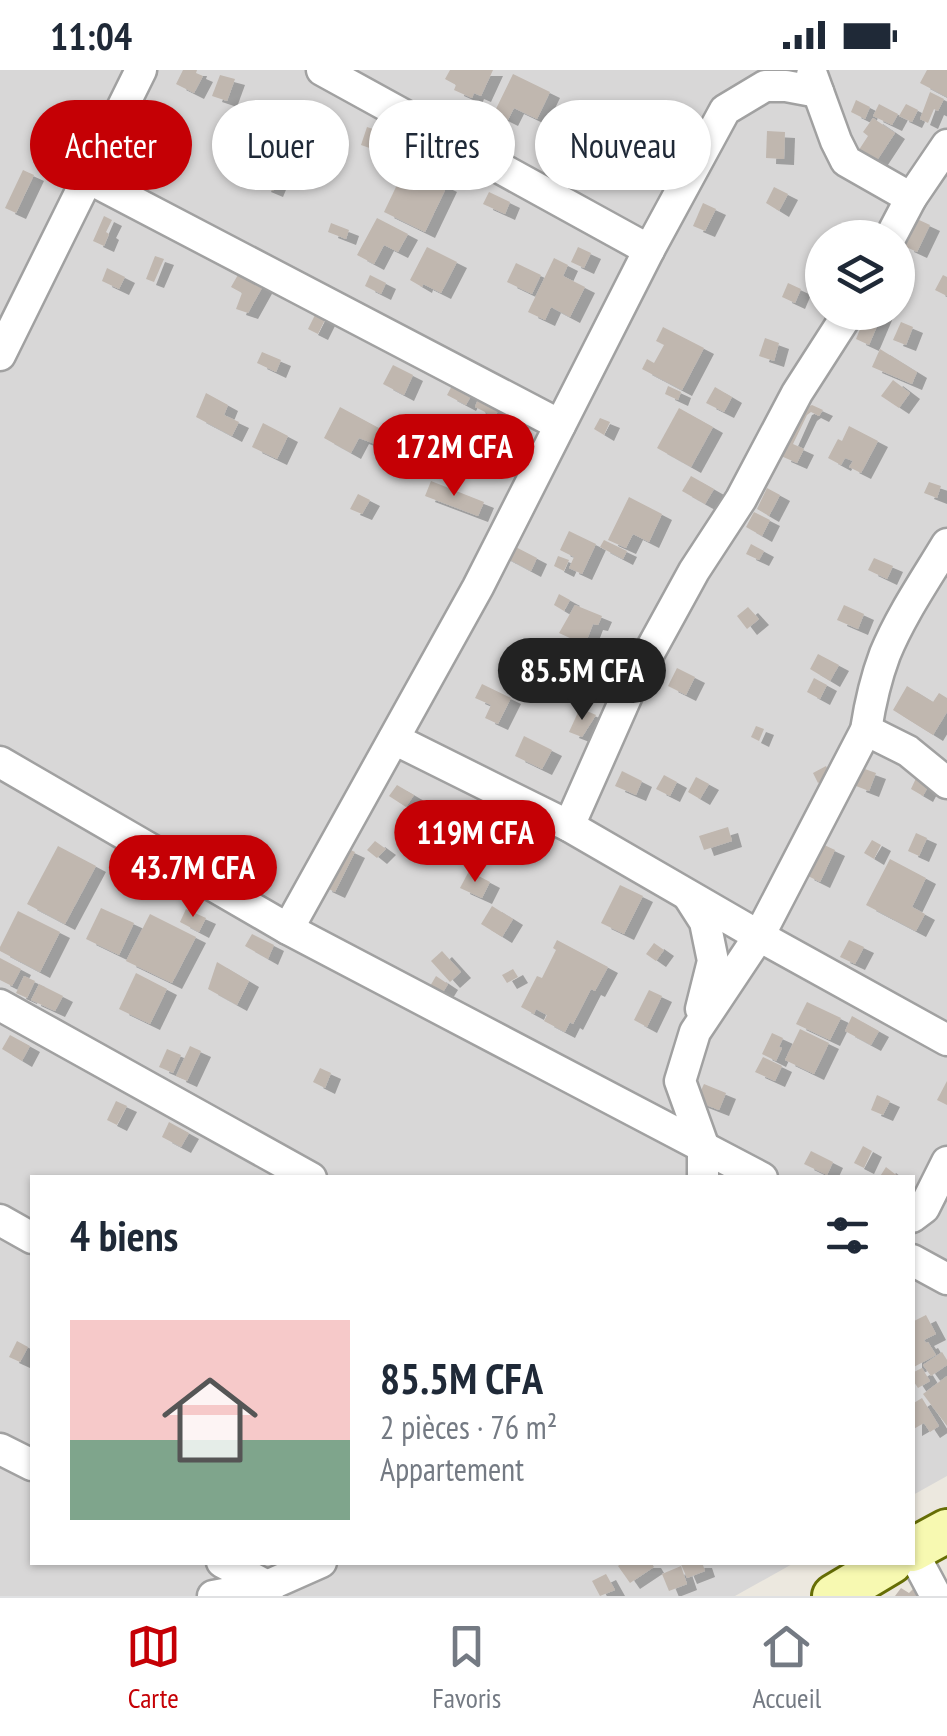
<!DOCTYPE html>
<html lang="fr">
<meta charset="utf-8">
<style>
:root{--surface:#fff;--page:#f2f2f3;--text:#1f2937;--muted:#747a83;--line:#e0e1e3;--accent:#c50005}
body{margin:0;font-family:"PT Sans Narrow",sans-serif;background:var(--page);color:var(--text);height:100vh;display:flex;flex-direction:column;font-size:38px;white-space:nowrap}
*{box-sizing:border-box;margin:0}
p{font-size:32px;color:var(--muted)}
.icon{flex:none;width:55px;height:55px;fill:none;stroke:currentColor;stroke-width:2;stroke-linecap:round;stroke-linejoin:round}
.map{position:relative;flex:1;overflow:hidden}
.panel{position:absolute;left:30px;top:1105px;width:885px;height:390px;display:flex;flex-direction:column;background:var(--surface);border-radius:0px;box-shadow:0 2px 8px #0004}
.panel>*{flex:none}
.banner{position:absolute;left:30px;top:30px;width:888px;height:90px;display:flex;gap:20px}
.fabs{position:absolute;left:805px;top:150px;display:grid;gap:20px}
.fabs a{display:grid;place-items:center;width:110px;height:110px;border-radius:50%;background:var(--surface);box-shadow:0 2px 8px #0004;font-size:50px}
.price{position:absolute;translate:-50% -85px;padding:0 22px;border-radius:35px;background:var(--accent);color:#fff;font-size:32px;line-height:65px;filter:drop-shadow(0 2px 5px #0008)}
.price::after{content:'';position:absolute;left:50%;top:60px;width:30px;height:22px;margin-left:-15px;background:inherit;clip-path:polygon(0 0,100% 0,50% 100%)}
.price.current{background:#222;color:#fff}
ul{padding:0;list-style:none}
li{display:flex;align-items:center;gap:30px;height:250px;padding:0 40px}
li+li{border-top:2px solid var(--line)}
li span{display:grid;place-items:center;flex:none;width:280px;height:200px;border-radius:0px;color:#555}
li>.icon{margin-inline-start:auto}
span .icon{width:120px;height:120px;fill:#fffc;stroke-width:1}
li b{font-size:42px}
h2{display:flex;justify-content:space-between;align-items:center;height:120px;padding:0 40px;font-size:42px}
.tag{padding:0 35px;border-radius:45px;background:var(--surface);box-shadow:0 2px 8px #0004;font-size:35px;line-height:90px}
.tag.current{background:var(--accent);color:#fff}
.status{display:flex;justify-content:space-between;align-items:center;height:70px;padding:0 50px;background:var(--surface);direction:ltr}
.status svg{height:28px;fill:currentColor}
.tabs{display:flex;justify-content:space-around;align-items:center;height:140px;border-top:2px solid var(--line);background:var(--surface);font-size:28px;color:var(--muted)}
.tabs a{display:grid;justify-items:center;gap:5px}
.tabs .current{color:var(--accent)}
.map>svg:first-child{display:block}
.residential{fill:#d8d7d7;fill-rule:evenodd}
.building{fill:#c0b7af;filter:url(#shadow)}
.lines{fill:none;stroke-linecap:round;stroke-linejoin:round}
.street-casing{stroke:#a1a1a1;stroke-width:35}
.secondary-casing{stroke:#666e05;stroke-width:48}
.street{stroke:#fff;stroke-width:30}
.secondary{stroke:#f7f9b1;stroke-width:42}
</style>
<div class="status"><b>11:04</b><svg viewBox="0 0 49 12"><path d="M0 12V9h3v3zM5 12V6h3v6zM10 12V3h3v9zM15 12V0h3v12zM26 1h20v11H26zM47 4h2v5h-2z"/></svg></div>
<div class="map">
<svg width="947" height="1526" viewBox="0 0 947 1526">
<defs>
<filter id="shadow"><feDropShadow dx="10" dy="6" stdDeviation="0" flood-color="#0004"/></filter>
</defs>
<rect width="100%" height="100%" fill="#ece8df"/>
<path class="residential" d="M0,0H947V1406L913,1425L912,1108H32V1492L794,1493L735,1526H0ZM822,168H898V242H822Z"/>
<g class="building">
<polygon points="183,0 197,0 196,3 203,6 194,23 176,14"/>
<polygon points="450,0 493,0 481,26 474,23 472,28 454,20 456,15 445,9"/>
<polygon points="927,0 947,0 947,27 920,13"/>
<polygon points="513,4 550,22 537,49 514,38 508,50 494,43"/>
<polygon points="220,5 235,9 227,31 212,26"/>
<polygon points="930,22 944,29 938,41 934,39 928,53 920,49"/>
<polygon points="856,30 870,37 865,49 851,42"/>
<polygon points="879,34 898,44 892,55 873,46"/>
<polygon points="906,34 918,40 912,52 899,46"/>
<polygon points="594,41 618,52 610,71 598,65 600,62 587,56"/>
<polygon points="873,48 895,63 870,101 853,89 868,66 863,62"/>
<polygon points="367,57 391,65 384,83 361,75"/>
<polygon points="767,61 785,62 784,89 766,88"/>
<polygon points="672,63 683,68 675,83 664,77"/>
<polygon points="295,64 325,69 322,89 307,87 305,97 291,95"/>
<polygon points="245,83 260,89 256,99 241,92"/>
<polygon points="406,96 447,116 425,162 384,142"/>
<polygon points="270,97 281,102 273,121 261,116"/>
<polygon points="23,100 34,105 16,143 5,138"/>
<polygon points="774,117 788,124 779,141 766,133"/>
<polygon points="489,122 510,132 505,144 483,134"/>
<polygon points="703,133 716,139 705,161 693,156"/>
<polygon points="104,146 112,150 106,162 109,164 104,176 93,171"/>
<polygon points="377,148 408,164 398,182 384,175 374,194 357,185"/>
<polygon points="917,149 930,155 917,182 904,176"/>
<polygon points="331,153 349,160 346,169 328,162"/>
<polygon points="427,177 457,192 441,223 423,214 422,217 410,210"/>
<polygon points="578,177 591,183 584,198 571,192"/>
<polygon points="155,186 164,189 154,212 146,209"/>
<polygon points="554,188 568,195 563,206 585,217 570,247 551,237 545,250 528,242"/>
<polygon points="516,193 541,205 532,224 507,212"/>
<polygon points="107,198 125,207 119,219 102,211"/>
<polygon points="239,203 263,216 248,243 236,239 242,223 231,217"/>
<polygon points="370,205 386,213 381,224 365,216"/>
<polygon points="943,205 947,207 947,226 935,220"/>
<polygon points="788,213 801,219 795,233 782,227"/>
<polygon points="867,242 883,242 869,275 856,269"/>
<polygon points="315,245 325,250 318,264 308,259"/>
<polygon points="901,252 913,257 906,275 893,270"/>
<polygon points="663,257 704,278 682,320 642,299 647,289 654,293 664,275 656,271"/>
<polygon points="765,268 779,273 774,291 759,286"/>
<polygon points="880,279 917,302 912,314 872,297"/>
<polygon points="262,282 281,290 276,302 257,293"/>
<polygon points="393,295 413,305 404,325 383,314"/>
<polygon points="893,310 910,323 899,338 881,326"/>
<polygon points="454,312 473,322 466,335 447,325"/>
<polygon points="668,316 681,322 678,330 665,324"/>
<polygon points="715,317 732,327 724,342 706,333"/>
<polygon points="206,323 228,335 224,345 239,352 232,366 196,347"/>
<polygon points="480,324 500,336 495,347 475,337"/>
<polygon points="812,335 823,340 819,346 811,342 807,345 793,374 804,379 797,393 781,386 802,339"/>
<polygon points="340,337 390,364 383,377 359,368 351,383 324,368"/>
<polygon points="679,338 713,357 691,397 657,378"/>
<polygon points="600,348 610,352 604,365 594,359"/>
<polygon points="263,353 288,366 277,389 252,377"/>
<polygon points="849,356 878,371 861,403 849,397 853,391 845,388 841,395 828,388 838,369 842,371"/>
<polygon points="691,406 714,419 705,434 682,421"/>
<polygon points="431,411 484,432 478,446 425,426"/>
<polygon points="929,412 941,416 937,428 924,423"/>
<polygon points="767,418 780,425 769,446 757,439"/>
<polygon points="358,424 370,430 362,444 350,439"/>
<polygon points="629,427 662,444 649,472 633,464 626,478 608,470"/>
<polygon points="754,442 770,450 762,466 746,457"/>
<polygon points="569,461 596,474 582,504 569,498 574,487 560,480"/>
<polygon points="604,470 627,481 623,489 600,477"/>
<polygon points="506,472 537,488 531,501 499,484"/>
<polygon points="751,474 764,481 759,490 746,484"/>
<polygon points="558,486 569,490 564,501 554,496"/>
<polygon points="874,488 893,496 887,509 868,500"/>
<polygon points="559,524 570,530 564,541 554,535"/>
<polygon points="575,535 602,546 598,555 593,554 585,575 559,563"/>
<polygon points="844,535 864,544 858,559 837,550"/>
<polygon points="748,537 759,549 747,559 737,546"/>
<polygon points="818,584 839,595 830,611 810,599"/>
<polygon points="677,598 695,607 686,625 668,616"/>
<polygon points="814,608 827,615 820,629 807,622"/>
<polygon points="482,614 511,628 498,654 485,648 491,635 475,628"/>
<polygon points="907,616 933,632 939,623 947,628 947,642 933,665 893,640"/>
<polygon points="580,638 596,645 582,667 569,662"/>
<polygon points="756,656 764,659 759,671 751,667"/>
<polygon points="524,666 552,680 542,699 515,686"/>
<polygon points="826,696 831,706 818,713 813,703"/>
<polygon points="862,698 876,703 869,721 856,716"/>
<polygon points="622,701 642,711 636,725 615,716"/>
<polygon points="918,704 931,711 923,726 911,719"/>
<polygon points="664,705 677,712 670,726 656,719"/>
<polygon points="696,707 709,714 700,729 688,722"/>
<polygon points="397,715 414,725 406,737 389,726"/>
<polygon points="728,757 732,771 704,780 699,766"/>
<polygon points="916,763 927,768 919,786 908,781"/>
<polygon points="872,770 881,775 874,789 864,783"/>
<polygon points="375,771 386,779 377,788 367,780"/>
<polygon points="820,773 835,780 820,812 804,804"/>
<polygon points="58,776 96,796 65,854 27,834"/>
<polygon points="342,776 355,782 335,822 322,816"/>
<polygon points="890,789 926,808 912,837 925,844 916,861 866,835"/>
<polygon points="469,801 490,812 482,828 460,818"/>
<polygon points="620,815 643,826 624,864 601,853"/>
<polygon points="492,836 513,849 502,867 481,854"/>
<polygon points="101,838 134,853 119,885 86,869"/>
<polygon points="186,839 206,848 199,862 180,852"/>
<polygon points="18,841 60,862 40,902 0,881 0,877"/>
<polygon points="150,844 196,867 172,913 126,891"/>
<polygon points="252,864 274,875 268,889 245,876"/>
<polygon points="557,870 608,897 595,921 591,919 573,954 570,952 565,962 544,951 547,945 536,939 534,944 521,937 537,906 542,908 556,880 553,878"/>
<polygon points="849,870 864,877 855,894 840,887"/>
<polygon points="654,873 664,880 656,891 646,884"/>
<polygon points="442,881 461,902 450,912 431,891"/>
<polygon points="0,888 21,899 12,916 0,910"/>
<polygon points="217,892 249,911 237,935 208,919"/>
<polygon points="513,899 518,907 507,913 502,905"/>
<polygon points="136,903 167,919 150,954 119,939"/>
<polygon points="24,906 35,911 27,928 16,923"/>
<polygon points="436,906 448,914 438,930 426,923"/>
<polygon points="39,914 63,926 55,941 31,930"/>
<polygon points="649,920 662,926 647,957 634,950"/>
<polygon points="807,932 841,948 830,970 796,954"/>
<polygon points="852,946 879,961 871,975 845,961"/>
<polygon points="800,959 829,973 814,1004 785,990"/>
<polygon points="772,963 783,968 779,977 782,978 776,991 762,984"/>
<polygon points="10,965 30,976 22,991 2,979"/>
<polygon points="190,976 201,981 187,1011 176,1006"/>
<polygon points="167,979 181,985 173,1003 159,997"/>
<polygon points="763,987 782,996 775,1011 755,1002"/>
<polygon points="320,998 331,1003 325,1018 313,1012"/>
<polygon points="947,1011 947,1035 937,1030"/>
<polygon points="704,1014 726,1023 719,1040 696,1031"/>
<polygon points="877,1025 890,1031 883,1045 871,1040"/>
<polygon points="116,1031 127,1036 117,1055 107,1050"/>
<polygon points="169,1052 189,1063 181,1077 162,1067"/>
<polygon points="863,1076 872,1081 864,1098 854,1093"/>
<polygon points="811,1081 833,1092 827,1105 804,1094"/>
<polygon points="886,1097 900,1108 879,1108"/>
<polygon points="926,1245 936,1264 924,1270 926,1273 928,1272 936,1285 912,1298 912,1252"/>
<polygon points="17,1271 28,1277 20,1292 9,1287"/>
<polygon points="942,1282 947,1290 947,1295 931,1306 923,1295"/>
<polygon points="922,1298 930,1311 918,1318 912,1309 912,1303"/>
<polygon points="947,1306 947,1356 923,1324"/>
<polygon points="922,1328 939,1356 930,1362 924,1353 912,1360 912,1334"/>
<polygon points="623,1492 651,1492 654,1497 630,1513 618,1496"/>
<polygon points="680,1492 702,1492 705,1501 687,1508"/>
<polygon points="681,1496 687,1514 669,1521 662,1504"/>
<polygon points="606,1504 615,1520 600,1526 592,1511"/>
<polygon points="901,1518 909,1523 913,1519 922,1526 895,1526"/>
</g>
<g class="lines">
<defs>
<g id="street">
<polyline points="322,0 649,180"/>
<polyline points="812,5 836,71 846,91 911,128"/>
<polyline points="88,108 560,355"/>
<polyline points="890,168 911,128 947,75"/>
<polyline points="0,285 141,0"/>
<polyline points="866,660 908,681 947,713"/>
<polyline points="394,669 569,756 759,866 947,970"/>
<polyline points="0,692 288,859 762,1108"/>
<polyline points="569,756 632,614 694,501 741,429 797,323 849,242"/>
<polyline points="689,827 705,852 713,891 701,939"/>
<polyline points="288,859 478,517 649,180 725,40 765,16 786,16 818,22"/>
<polyline points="0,935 311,1108"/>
<path d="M703,1108V1075L680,1011L695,962L759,866L866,660C870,634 876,608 885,584C901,545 926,509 947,474"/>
<polyline points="912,1147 924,1138 947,1092"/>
<polyline points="0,1150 32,1168"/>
<polyline points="912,1190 947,1209"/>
<polyline points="0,1379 32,1395"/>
<polyline points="912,1481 936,1526"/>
<polyline points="222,1492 267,1516 269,1519"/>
<polyline points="213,1526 267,1516 321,1492"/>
</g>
<g id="secondary">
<polyline points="912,1480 947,1461"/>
<polyline points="834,1526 891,1492"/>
</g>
</defs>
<use href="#street" class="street-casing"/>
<use href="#secondary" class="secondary-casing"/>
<use href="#street" class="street"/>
<use href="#secondary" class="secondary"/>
</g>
</svg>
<div class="fabs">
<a><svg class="icon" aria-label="layers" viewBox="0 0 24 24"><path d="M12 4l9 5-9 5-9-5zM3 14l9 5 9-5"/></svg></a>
</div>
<b class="price" style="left:454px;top:429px">172M CFA</b>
<b class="price current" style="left:582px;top:653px">85.5M CFA</b>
<b class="price" style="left:475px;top:815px">119M CFA</b>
<b class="price" style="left:193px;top:850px">43.7M CFA</b>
<div class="banner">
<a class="tag current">Acheter</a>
<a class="tag">Louer</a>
<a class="tag">Filtres</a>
<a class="tag">Nouveau</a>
</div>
<section class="panel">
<h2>4 biens<svg class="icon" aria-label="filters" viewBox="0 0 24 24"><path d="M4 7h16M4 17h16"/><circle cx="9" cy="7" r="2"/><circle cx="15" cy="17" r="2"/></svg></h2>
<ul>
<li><span style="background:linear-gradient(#f6c9c9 60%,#7fa58c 0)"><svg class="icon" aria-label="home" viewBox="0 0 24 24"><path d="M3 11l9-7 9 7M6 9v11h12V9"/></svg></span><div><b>85.5M CFA</b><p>2 pièces · 76 m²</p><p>Appartement</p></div></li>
</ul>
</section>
</div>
<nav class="tabs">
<a class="current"><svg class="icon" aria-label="map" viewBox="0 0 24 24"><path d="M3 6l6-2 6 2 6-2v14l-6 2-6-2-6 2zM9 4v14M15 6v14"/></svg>Carte</a>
<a><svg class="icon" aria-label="saved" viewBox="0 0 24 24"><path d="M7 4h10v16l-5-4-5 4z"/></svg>Favoris</a>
<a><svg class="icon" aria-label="home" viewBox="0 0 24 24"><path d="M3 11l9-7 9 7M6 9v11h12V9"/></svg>Accueil</a>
</nav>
